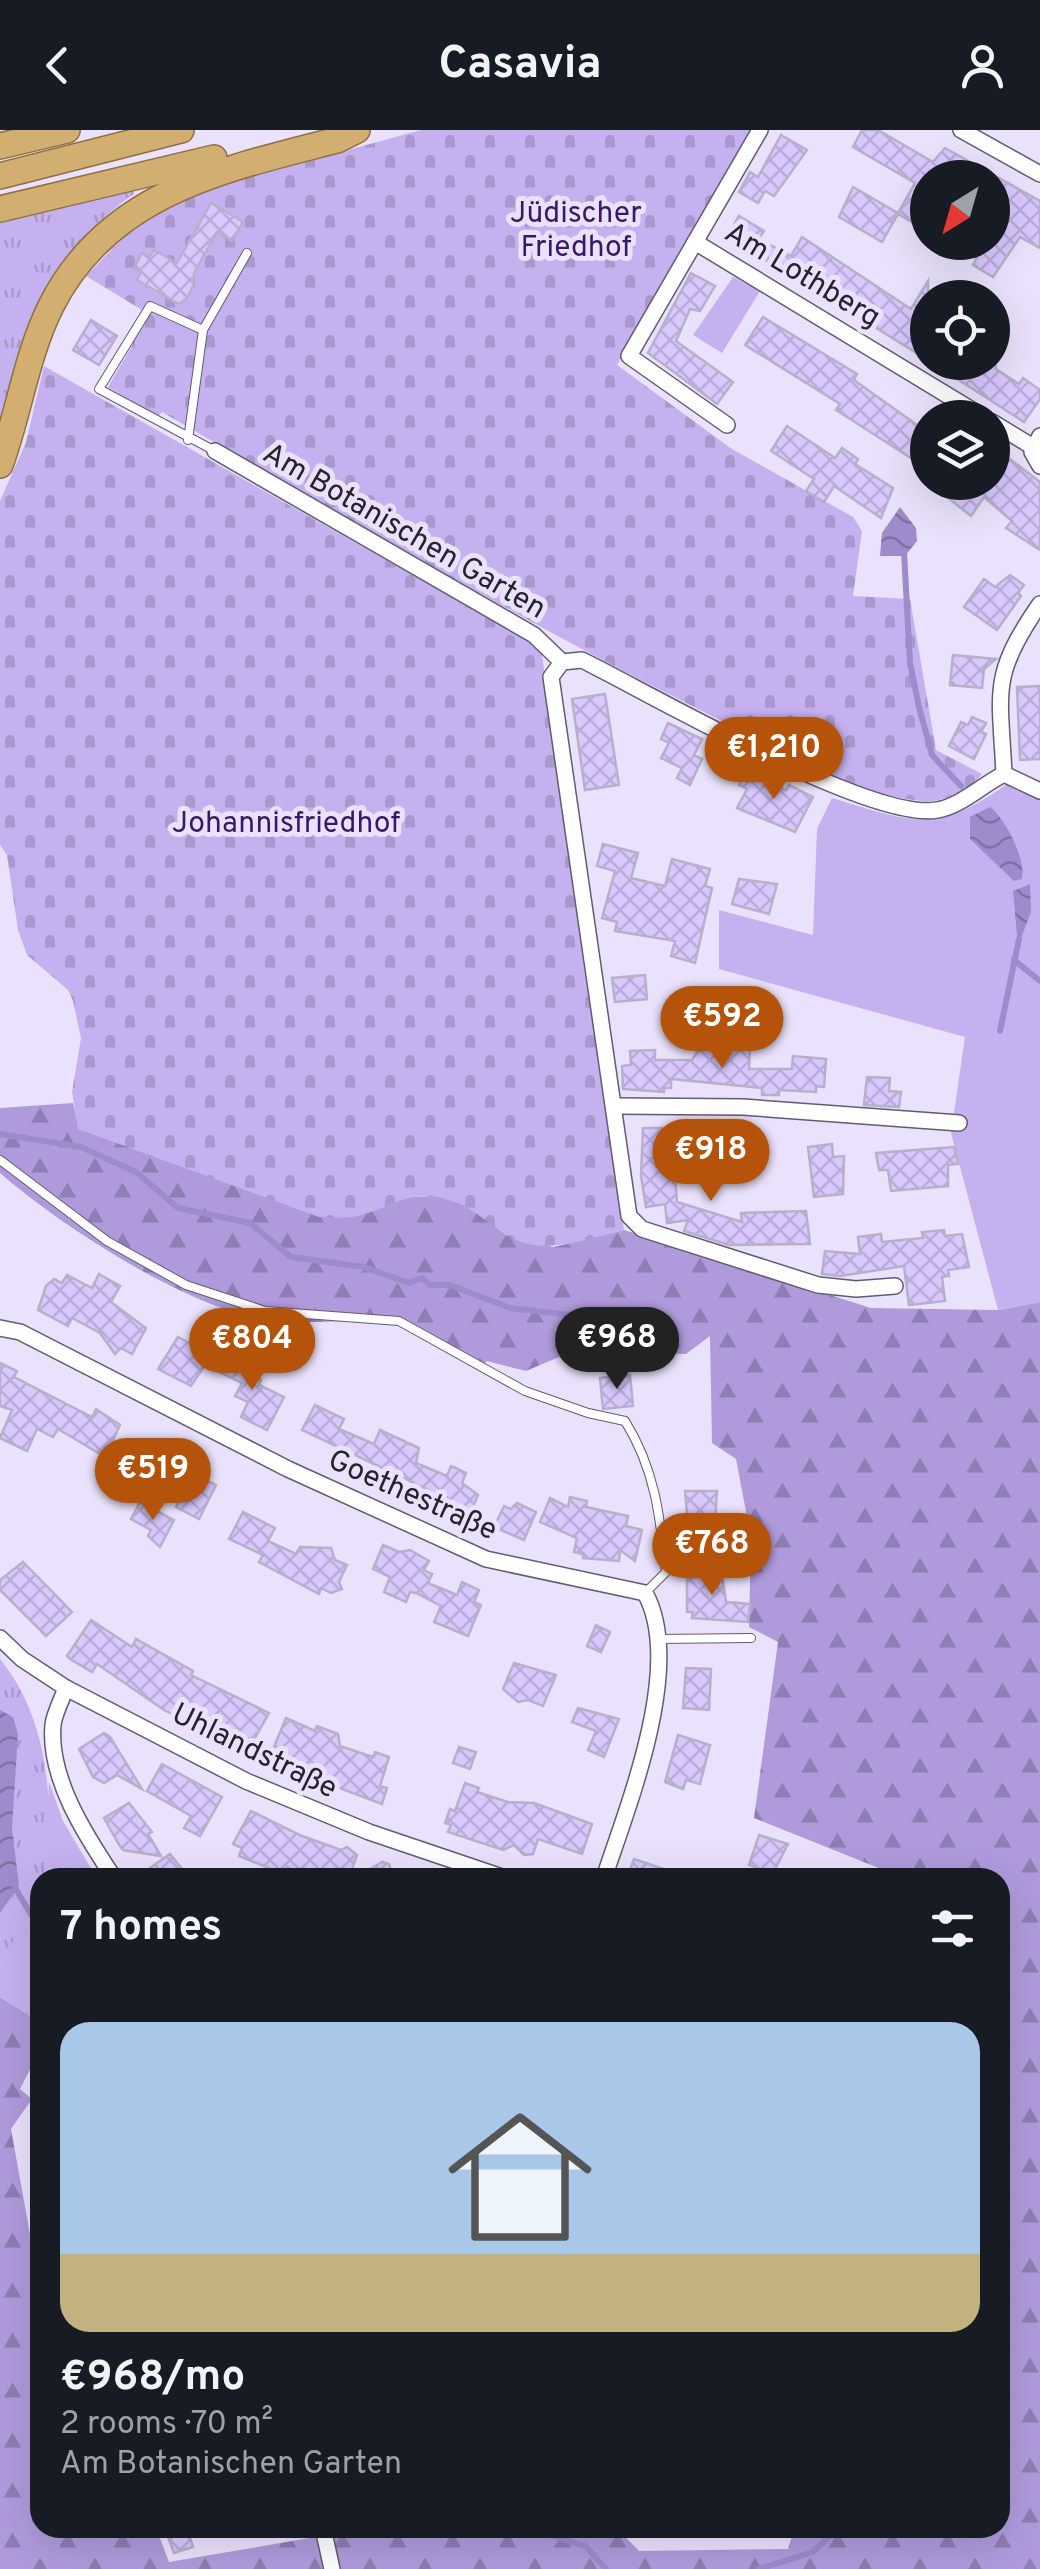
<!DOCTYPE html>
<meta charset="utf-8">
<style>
:root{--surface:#171b24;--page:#242831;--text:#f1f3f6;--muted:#9ea1a6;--line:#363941;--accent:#b45309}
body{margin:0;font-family:Overpass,sans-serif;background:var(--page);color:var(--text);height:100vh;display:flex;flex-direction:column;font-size:38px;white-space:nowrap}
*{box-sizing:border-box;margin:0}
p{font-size:32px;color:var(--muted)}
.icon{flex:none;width:55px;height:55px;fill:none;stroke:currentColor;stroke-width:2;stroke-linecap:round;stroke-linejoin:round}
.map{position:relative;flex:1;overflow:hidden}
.panel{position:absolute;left:30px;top:1738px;width:980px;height:670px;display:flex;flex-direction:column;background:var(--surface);border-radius:30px;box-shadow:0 10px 40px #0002}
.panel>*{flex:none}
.needle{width:65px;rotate:217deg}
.controls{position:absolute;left:910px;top:30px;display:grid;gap:20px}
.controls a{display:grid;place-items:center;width:100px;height:100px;border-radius:50%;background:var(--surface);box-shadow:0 10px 40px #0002;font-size:50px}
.price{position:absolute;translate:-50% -85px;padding:0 22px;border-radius:35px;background:var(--accent);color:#fff;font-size:32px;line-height:65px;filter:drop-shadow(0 2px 5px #0008)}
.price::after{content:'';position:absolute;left:50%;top:60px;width:30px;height:22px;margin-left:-15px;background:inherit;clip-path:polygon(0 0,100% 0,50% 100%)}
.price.active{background:#222;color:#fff}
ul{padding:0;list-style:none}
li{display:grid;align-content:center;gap:20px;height:530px;padding:0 30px}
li+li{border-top:2px solid var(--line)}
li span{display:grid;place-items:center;height:310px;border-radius:30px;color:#555}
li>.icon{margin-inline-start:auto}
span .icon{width:180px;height:180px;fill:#fffc;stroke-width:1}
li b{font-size:42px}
h2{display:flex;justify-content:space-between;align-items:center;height:120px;padding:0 30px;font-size:42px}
header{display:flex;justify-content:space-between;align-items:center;height:130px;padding:0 30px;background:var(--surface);font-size:45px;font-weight:700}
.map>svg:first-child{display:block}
.grass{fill:url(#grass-tufts)}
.forest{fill:url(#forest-firs)}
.cemetery{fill:url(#cemetery-stones)}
.green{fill:#c5b1ef}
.water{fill:url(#water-waves)}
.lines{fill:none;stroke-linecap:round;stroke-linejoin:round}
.stream{stroke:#9f8acb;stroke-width:6}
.building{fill:url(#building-cross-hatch);stroke:#b7b0c9;stroke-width:2.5}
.service-casing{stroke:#625b71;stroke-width:10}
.minor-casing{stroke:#625b71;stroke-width:18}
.trunk-casing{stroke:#8e7041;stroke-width:28}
.service{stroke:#fff;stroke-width:8}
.minor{stroke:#fff;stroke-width:15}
.trunk{stroke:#d2ae70;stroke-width:25}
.labels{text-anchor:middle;stroke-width:10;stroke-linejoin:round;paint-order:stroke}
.park-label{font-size:30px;fill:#3a1865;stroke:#eae2fc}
.street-label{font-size:30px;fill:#26232d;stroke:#eae2fc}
</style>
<header><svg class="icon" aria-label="back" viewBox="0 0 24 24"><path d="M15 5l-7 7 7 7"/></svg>Casavia<svg class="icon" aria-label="person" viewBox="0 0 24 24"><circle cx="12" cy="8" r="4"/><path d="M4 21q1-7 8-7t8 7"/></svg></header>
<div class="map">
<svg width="1040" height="2439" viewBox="0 0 1040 2439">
<defs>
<pattern id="grass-tufts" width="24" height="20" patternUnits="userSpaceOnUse" patternTransform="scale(2.5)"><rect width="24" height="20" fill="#c5b1ef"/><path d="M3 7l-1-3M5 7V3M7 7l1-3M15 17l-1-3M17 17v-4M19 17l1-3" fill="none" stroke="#a998cd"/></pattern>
<pattern id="forest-firs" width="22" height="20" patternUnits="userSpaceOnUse" patternTransform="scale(2.5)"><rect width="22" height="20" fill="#b09adc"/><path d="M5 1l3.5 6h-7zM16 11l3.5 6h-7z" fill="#8f7db3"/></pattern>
<pattern id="cemetery-stones" width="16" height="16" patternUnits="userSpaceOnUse" patternTransform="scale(2.5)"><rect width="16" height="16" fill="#c5b1ef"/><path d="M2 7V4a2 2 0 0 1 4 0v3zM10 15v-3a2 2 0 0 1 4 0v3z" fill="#a998cd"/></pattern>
<pattern id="water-waves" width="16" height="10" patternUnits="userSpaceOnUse" patternTransform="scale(2.5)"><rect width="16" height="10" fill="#9f8acb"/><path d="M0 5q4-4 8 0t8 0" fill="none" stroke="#8170a5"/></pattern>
<pattern id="building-cross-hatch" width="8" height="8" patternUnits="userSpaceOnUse" patternTransform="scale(2.5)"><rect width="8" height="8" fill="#d9c8ff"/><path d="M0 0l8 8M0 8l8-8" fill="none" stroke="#baacdb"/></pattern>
</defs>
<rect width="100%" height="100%" fill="#eae2fc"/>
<g class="grass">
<path d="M133,58L134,64C43,127 28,204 0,304V91Z"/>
<path d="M0,1529C53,1593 57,1694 40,1766C35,1788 12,1813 0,1832Z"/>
</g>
<path class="forest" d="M73,973L79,999L358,1086L402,1067L437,1066L472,1077L506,1105L554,1117L624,1100L871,1178L998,1180L1040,1172V2439H0V1867L40,1892V1920L20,1959L32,1969L11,1999L33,2121L40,2123V2398H156L169,2432L333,2404V2398H617L639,2421L788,2419L793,2403L806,2398H1000V1748L901,1747L754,1688L778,1512L749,1497L751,1408L736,1329L712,1313L710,1206L686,1224L571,1222L526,1241L487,1231L479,1240C453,1224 427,1203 398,1196C356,1186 310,1196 267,1190C187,1178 61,1096 0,1043V978Z"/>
<g class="cemetery">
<path d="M421,0H753L617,235L732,319L853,387L862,401L853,466L910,469L936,620L982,644C970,660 943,673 923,671C845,664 774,617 706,583C520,490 342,386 162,282L158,287L108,257L133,214L125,209L142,180L86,146L139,91L180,66Z"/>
<path d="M44,236L541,518L624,1100C585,1109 541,1128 505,1104C482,1089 467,1072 438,1067C406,1061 387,1080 357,1086C345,1089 331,1087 319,1087L78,999L72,962L81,908L73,871L68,860L27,825L18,800L7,725L0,715V371L26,312Z"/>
</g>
<g class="green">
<polygon points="733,147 760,161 722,223 693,205"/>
<path d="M1007,654L1040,670V1172L998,1180L951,1003L965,907L719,839V780L813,805L817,699L832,668C911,692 936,705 1007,654Z"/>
<polygon points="49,1652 63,1691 96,1747 44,1747"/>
<polygon points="40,1768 40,1892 0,1867 0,1832"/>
</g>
<g class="water">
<polygon points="900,377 916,398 917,411 905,426 880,426 882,403"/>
<path d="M990,677C1006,689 1026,730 1022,749L1014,751L970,709V687Z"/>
<polygon points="1030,754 1031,782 1018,816 1013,761"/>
<polygon points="0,1580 13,1587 18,1604 12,1698 19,1756 0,1783"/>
</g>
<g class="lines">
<g class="stream">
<polyline points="904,422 910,533 919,577 932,625 961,656"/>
<polyline points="1014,830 1040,851"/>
<polyline points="1000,901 1019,809"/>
<polyline points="0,1004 81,1017 136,1042 178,1078 250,1093 291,1127 364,1137 409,1153 422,1148 430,1155 450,1155 510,1178 621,1191"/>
<polyline points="15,1758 40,1799"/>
<polyline points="527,2398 585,2416 606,2439"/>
<polyline points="759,2439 813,2422 834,2402"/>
</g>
</g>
<g class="building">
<polygon points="862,0 878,0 933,32 945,18 1040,71 1040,118 1020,107 993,147 973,135 985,112 992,112 992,48 928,48 928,71 915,94 898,84 882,112 839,87 853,57 898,83 915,53 853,17"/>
<polygon points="781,5 807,20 774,66 765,61 758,73 739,62 750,42 758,47"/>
<polygon points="211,73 243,92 232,111 217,102 194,143 194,154 187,168 179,174 137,150 141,142 134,138 142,123 149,127 154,120 177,133"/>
<polygon points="739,86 764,101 759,109 791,126 802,107 911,179 928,151 928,230 727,106"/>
<polygon points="691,143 715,156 700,181 690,179 676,211 733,252 717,274 648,223"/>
<polygon points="763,187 857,244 854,250 928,303 928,339 836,280 840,274 745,215"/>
<polygon points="91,190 117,206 99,235 73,220"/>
<polygon points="931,232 995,232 996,239 1019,254 1023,248 1040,260 1040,269 1024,292"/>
<polygon points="787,296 835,328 842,318 858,329 855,334 893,358 881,388 834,356 824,372 806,361 814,349 771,321"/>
<polygon points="1002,323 1040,352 1040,420 1006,398 1012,391 984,367 971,386 928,352 992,352 992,337"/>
<polygon points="1010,445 1024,455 1018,463 1021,466 997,500 964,477 984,449 995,457"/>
<polygon points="953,525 996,529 984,539 982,558 950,555"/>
<polygon points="1040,556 1040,629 1020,630 1017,557"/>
<polygon points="605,564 619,655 585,660 572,569"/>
<polygon points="972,587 986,593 981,602 986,604 974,629 949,616 961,592 968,595"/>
<polygon points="668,593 702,609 694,625 702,629 690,655 677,648 682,638 661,628 669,613 661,609"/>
<polygon points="747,640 786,660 789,655 813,667 795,702 737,678 747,659 739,655"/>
<polygon points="603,714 638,723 631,748 665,756 672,729 710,739 705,756 712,758 695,833 671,826 675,811 615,801 617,792 602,788 615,741 597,736"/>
<polygon points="739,749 777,754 769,784 732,774"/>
<polygon points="645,845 647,869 615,872 612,848"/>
<polygon points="703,912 750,918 749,939 792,939 793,926 826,929 824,957 816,956 816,962 779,960 779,965 762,965 762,958 671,949 671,958 664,958 664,962 623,959 622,936 631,935 630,921 655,920 655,930 692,930"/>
<polygon points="867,947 890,948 889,961 901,962 899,977 864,975"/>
<polygon points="643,998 671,998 677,1072 742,1092 741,1083 806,1081 810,1114 729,1115 684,1101 688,1090 667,1093 665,1074 646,1077 641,1046"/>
<polygon points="832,1014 833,1027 844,1026 843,1064 814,1067 808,1017"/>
<polygon points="954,1017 958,1034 948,1035 948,1056 891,1061 888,1040 879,1040 876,1023"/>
<polygon points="944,1100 945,1106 962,1104 969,1137 948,1140 949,1146 942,1147 945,1171 909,1175 904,1136 840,1146 822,1144 825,1121 860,1124 858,1107 881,1104 882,1112 923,1108 922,1102"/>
<polygon points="99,1144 120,1156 111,1172 146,1198 132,1224 121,1218 115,1224 100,1203 72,1188 68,1196 38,1180 46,1156 54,1149 62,1153 67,1145 92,1158"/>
<polygon points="178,1207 212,1225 191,1256 158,1239"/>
<polygon points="223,1225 251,1238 247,1244 261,1250 259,1255 284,1267 267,1300 241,1287 248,1272 235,1266 242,1253 215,1240"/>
<polygon points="0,1233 17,1241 14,1247 92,1287 96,1279 120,1295 105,1327 58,1299 53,1307 37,1299 27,1321 0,1308 12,1280 0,1276"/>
<polygon points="621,1245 630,1245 633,1276 603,1279 600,1248"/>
<polygon points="315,1275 344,1289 339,1299 374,1314 380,1300 419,1318 416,1333 447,1346 451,1336 466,1343 462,1353 478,1365 470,1384 427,1369 431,1361 302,1300"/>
<polygon points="144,1319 167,1331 149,1365 127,1353"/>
<polygon points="193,1344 216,1355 199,1389 176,1377"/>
<polygon points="685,1361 717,1361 714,1406 689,1406"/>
<polygon points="570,1367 587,1371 586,1377 628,1386 626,1396 642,1400 635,1431 620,1420 619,1431 583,1428 583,1424 574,1422 577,1408 540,1392 550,1368 568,1377"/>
<polygon points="140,1372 174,1390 160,1417 148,1406 151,1400 131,1389"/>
<polygon points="517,1373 536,1382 524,1410 494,1397 504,1376 511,1379"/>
<polygon points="243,1382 275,1398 268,1411 296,1424 300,1417 331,1418 335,1430 347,1435 339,1452 342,1459 331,1463 321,1458 319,1464 259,1432 263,1425 229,1409"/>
<polygon points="383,1415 399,1422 410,1420 429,1431 424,1440 432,1444 428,1453 457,1465 462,1452 479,1460 474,1472 481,1475 468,1506 434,1492 441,1476 416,1463 410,1462 406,1472 384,1462 390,1447 373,1439"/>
<polygon points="23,1432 72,1482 46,1506 0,1460 0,1450"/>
<polygon points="687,1439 721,1439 726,1472 750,1474 748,1492 692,1488 693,1482 687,1482"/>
<polygon points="91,1490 132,1517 136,1509 193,1541 191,1545 269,1583 247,1622 164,1580 97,1534 92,1542 70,1529 67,1526"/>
<polygon points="596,1495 610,1502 601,1522 587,1516"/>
<polygon points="514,1533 556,1545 543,1576 528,1570 518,1572 503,1559"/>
<polygon points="686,1538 711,1539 709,1580 683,1578"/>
<polygon points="578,1578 619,1589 604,1627 588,1620 596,1601 572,1592"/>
<polygon points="286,1588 315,1601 317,1596 338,1604 340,1616 373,1627 375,1622 389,1627 380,1656 387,1658 382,1674 268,1631"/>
<polygon points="104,1603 110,1607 142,1659 117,1645 104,1653 93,1647 79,1619"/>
<polygon points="678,1605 710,1615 700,1654 686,1650 683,1659 665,1652"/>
<polygon points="459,1617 476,1622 470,1639 453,1633"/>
<polygon points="162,1634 222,1667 200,1706 184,1698 191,1686 147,1661"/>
<polygon points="465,1653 479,1658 477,1662 508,1672 534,1673 592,1694 582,1724 538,1709 533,1724 524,1725 514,1715 503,1720 448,1702 451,1695 445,1693 450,1679 455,1681"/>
<polygon points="129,1673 152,1702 148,1704 161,1726 123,1720 118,1713 104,1688"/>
<polygon points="251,1681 302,1706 341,1720 347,1717 357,1725 349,1748 313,1748 287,1737 284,1744 239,1726 242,1718 233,1714"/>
<polygon points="759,1705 788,1714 773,1743 749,1735"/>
<polygon points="170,1724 183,1740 178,1748 136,1748"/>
<polygon points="634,1729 681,1745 680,1748 627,1748"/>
<polygon points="382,1732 389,1734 393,1748 355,1748"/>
<polygon points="187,2398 193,2417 174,2423 167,2404"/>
</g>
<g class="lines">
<defs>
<g id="service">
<polyline points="203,200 150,176 99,259 215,321"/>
<polyline points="188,310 203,200 247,123"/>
<path d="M0,1030L107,1111L186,1155L265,1181L399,1191L525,1261L588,1283L625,1291C655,1339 660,1386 666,1442L645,1463"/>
<polyline points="658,1509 751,1508"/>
</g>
<g id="minor">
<polyline points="961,0 1040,44"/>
<polyline points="695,112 985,288"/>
<polyline points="992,292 1033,317"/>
<polyline points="727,295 629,226 760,0"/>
<polyline points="1040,306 1032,322 1040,336"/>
<polyline points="215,321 534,505 562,532"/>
<path d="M1004,644C1000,560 990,546 1040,474"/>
<polyline points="1004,644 1040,661"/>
<polyline points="615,976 743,977 959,993"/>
<path d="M895,1156L856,1159L818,1155L642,1099L629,1086L551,547L562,532L582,530C651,564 871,692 937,680C961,676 982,655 1004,644"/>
<path d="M0,1198L20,1202L288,1339L486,1429L645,1463C685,1535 628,1675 604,1748"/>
<polyline points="0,1508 22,1529 66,1558 246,1651 369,1702 505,1748"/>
<path d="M66,1558C62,1569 54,1584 53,1595C48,1648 86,1706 114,1748"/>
<polyline points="323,2398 332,2439"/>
</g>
<g id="trunk">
<polyline points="0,16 67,0"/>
<polyline points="0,46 181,0"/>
<polyline points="0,79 214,28"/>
<path d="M0,335C19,283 26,226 51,176C108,62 225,39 337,10L357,0"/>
</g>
</defs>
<use href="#service" class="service-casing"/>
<use href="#minor" class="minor-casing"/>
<use href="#trunk" class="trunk-casing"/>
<use href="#service" class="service"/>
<use href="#minor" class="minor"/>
<use href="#trunk" class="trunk"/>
</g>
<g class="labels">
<g class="park-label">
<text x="576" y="92">Jüdischer<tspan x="576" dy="34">Friedhof</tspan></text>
<text x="286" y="702">Johannisfriedhof</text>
</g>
<g class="street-label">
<text transform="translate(803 144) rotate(31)" y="10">Am Lothberg</text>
<text transform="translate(405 400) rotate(30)" y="10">Am Botanischen Garten</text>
<text transform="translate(413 1364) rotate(24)" y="10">Goethestraße</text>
<text transform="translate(255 1620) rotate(26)" y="10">Uhlandstraße</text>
</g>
</g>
</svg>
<div class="controls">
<a><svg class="needle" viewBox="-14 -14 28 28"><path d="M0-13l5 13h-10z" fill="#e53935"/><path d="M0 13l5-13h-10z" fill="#9ea1a6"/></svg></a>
<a><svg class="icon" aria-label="locate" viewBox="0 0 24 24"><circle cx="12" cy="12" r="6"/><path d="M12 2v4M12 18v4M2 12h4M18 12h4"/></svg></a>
<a><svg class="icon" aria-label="layers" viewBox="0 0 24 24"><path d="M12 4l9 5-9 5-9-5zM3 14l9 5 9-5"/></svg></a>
</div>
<b class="price" style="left:774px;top:672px">€1,210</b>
<b class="price" style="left:722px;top:941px">€592</b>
<b class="price" style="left:711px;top:1074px">€918</b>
<b class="price active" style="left:617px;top:1262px">€968</b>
<b class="price" style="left:252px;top:1263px">€804</b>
<b class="price" style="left:153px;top:1393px">€519</b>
<b class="price" style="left:712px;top:1468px">€768</b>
<section class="panel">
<h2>7 homes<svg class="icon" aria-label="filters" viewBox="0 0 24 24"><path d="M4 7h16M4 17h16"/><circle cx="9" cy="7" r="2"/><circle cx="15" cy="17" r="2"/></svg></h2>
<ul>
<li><span style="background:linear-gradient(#a9c7e8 75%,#c2b280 0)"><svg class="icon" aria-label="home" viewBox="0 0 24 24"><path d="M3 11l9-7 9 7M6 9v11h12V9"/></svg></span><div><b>€968/mo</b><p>2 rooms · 70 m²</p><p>Am Botanischen Garten</p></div></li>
</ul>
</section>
</div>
